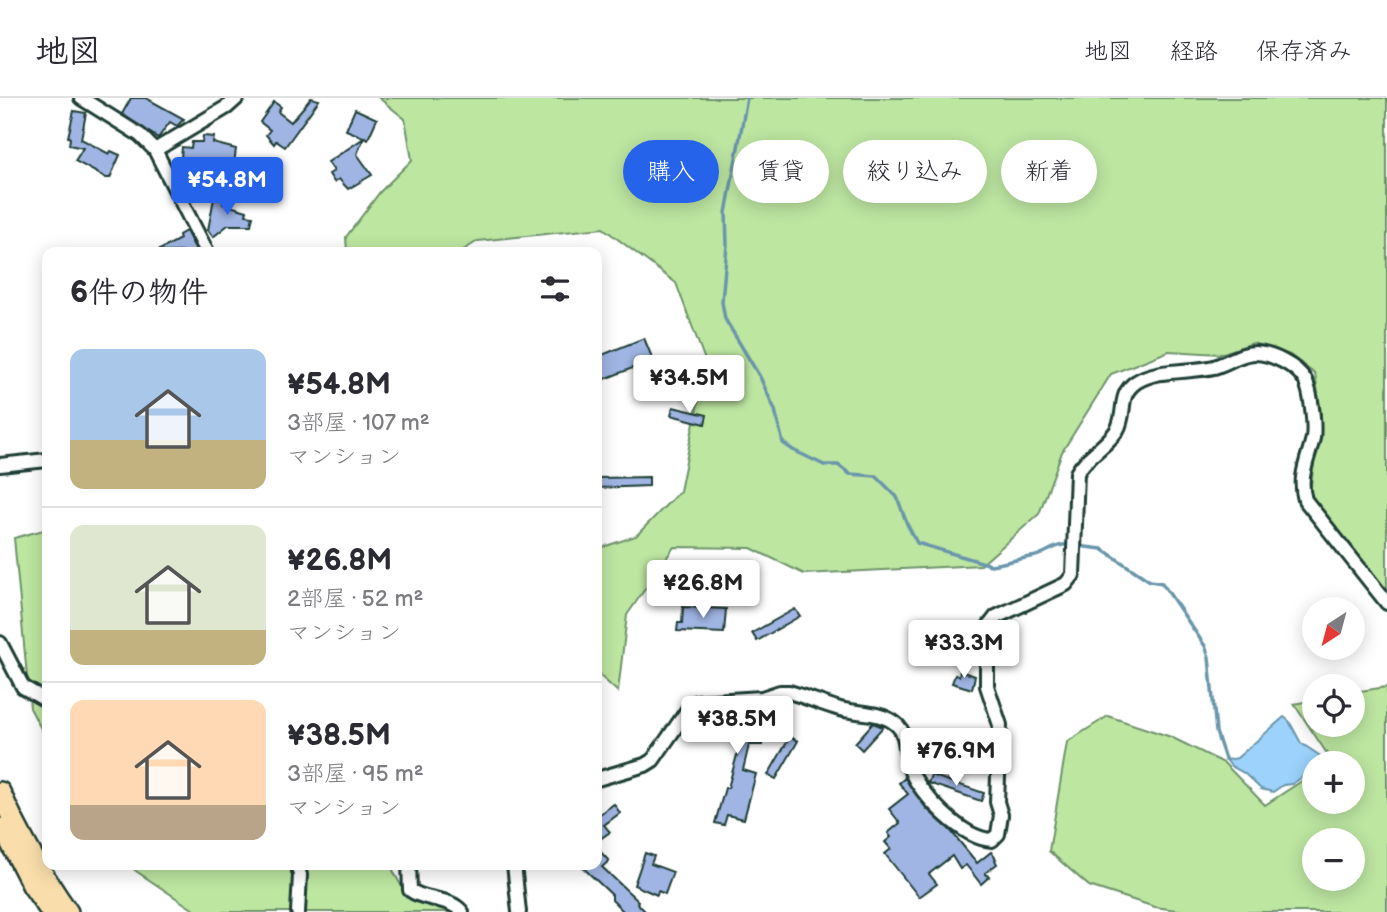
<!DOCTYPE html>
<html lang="ja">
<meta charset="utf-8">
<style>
:root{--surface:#fff;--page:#f2f2f3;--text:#2b2b33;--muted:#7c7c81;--line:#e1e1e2;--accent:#2563eb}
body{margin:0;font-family:"Balsamiq Sans","Klee One",sans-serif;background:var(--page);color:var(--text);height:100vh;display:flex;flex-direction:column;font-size:26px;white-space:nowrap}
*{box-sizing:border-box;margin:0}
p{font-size:23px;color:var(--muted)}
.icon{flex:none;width:38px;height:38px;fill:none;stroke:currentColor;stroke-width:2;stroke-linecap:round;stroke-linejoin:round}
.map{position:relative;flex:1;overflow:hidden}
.panel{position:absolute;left:42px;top:149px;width:560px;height:623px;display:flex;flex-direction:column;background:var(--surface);border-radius:14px;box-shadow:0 4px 18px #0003}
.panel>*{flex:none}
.top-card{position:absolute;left:623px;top:42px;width:658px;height:63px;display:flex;gap:14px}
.needle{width:46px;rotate:216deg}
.fabs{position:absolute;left:1302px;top:499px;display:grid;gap:14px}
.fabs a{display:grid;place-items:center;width:63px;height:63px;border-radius:50%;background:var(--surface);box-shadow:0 4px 18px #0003;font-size:35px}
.price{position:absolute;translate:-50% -60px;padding:0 16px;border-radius:7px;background:#fff;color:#222;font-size:23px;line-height:46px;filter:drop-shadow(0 2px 4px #0008)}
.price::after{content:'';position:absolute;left:50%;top:42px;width:21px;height:16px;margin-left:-10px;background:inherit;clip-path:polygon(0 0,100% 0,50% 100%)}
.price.selected{background:var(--accent);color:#fff}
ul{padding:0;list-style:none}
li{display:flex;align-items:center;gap:21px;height:175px;padding:0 28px}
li+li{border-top:2px solid var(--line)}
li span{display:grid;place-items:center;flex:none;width:196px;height:140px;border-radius:14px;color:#555}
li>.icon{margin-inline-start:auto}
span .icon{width:84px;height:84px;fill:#fffc;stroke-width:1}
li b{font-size:30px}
h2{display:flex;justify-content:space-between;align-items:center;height:84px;padding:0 28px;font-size:30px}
.tag{padding:0 24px;border-radius:32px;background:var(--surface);box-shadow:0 4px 18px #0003;font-size:24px;line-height:63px}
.tag.selected{background:var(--accent);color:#fff}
header{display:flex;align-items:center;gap:42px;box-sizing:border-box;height:98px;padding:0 35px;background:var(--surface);border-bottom:2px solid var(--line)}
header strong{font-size:33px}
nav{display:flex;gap:38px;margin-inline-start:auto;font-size:24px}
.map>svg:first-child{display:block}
.green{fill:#bde6a1;stroke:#6e926a;stroke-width:2;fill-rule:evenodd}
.water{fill:#9cd2fb;stroke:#6a96ab;stroke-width:2}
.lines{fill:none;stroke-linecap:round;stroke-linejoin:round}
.stream{stroke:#6a96ab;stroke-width:3.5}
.building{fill:#a0b5e3;stroke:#1f3d34;stroke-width:2}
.street-casing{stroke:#1f3d34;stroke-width:18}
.primary-casing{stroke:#1f3d34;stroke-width:24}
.street{stroke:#fff;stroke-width:12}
.primary{stroke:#f9deab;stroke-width:19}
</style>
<header>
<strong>地図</strong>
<nav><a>地図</a><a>経路</a><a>保存済み</a></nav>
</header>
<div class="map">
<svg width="1387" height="814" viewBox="0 0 1387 814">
<rect width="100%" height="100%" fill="#fff"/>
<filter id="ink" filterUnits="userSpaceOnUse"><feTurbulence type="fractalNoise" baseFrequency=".0143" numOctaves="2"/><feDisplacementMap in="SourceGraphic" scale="14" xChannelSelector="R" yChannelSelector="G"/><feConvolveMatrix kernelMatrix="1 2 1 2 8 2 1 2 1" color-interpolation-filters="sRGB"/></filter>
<g filter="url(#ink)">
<g class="green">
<polygon points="379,0 1387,0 1387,495 1332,434 1310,394 1321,315 1315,276 1290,257 1253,245 1220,256 1169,253 1111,276 1062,354 1039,416 981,467 804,476 751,450 674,449 627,517 618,594 597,575 597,451 636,438 680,393 706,265 676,185 603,130 478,143 460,154 347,154 346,139 380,94 412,62 405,21"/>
<polygon points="47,431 47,642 30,610 14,440"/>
<path d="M1387,589V814H1190L1155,809L1089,788L1049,753L1067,644L1108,618L1171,639L1224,665L1265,707L1314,675V704H1353V665H1330L1332,663L1294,606L1314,602V626H1353V594ZM1314,742H1353V780H1314Z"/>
<polygon points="130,767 395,767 393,773 406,796 457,814 197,814 136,773"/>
</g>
<polygon class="water" points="1284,619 1289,623 1301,645 1325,661 1323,665 1314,665 1314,671 1292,686 1283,687 1273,694 1261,691 1244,675 1231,668 1223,658 1228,662 1237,660"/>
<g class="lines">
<g class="stream">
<path d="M747,0L726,115L727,147L722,204L725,221L760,279L775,312L783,345L793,352L824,367H838L850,376L876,378L897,399L907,426L917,445L991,467C1005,465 1018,461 1031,459C1046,457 1055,445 1070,447"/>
<polyline points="1078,448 1102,451 1150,483 1162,485 1205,548 1209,559 1216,634 1225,661"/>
</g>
</g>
<g class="building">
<polygon points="131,0 146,0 184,21 177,28 170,24 158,40 122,16"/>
<polygon points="311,0 319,2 285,49 276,43 274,46 266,37 270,32 260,24 274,4 281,9 278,14 291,24"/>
<polygon points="355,11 377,21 368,41 346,32"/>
<polygon points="74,13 86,15 81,41 109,56 111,53 120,57 110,80 106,80 75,63 83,50 69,47 70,40 68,39"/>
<polygon points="203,38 214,39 213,45 236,51 234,66 225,65 221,74 208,72 209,63 181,60 182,49 191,50 192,44 202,44"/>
<polygon points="364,40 357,56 372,77 348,91 339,81 334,84 329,76 334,73 328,64"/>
<polygon points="214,100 224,102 223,106 247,113 246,117 253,118 251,127 228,127 213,139 208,132"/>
<polygon points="186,133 197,154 156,154 180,141 179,137"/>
<polygon points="644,240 653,262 597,284 597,274 603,272 597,259"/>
<polygon points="673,309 707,317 705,326 671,317"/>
<polygon points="649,379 649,388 597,390 597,380"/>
<polygon points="683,509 726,511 724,535 677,533 678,525 682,525"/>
<polygon points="795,511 800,518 757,543 752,535"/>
<polygon points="960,573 975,578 972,591 952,585 955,577 959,578"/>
<polygon points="772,608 772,624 761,624 762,647 749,647 743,672 756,676 744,721 727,717 724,727 715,725 725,690 728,690 738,653 738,634 695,633 696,627 690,627 690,625 700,613 706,612 706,616 722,617 722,619 747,620 749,619 749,610"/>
<polygon points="873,625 883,629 862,652 855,645"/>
<polygon points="790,639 798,643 776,681 768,677"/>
<polygon points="931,677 984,695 981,703 928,685"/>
<polygon points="905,680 926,710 951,733 977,765 991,754 996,761 995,762 997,766 985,775 989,779 981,786 966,767 960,771 952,758 929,776 937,786 919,799 885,756 891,751 885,744 891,739 888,735 900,725 889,711 908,696 899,685"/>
<polygon points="614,706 620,715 604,727 610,734 597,743 597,718"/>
<polygon points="597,750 609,763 602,769 638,803 637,805 646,814 624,814 612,802 612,797 579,766 597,766"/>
<polygon points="645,755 654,758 651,766 673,774 665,796 658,793 657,797 634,787"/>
</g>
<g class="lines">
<defs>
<g id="street">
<polyline points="81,0 140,37 155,52 207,154"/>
<polyline points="155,52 227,9 237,0"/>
<polyline points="0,367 47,362"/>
<polyline points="0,545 23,589 47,603"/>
<path d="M597,681L645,667L653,662L689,610L697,604L762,600L780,594H789C806,599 823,606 840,611C859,616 880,613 896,626C909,637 904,656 910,671C920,697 963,741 992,742L998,736L1001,717L997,704L1000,627L987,588V539L989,528L996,519L1066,486L1073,477L1077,375C1086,358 1106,349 1117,332C1127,315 1117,297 1136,284C1158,270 1189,275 1214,269C1228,265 1240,255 1255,255C1271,255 1297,268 1305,282C1311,293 1315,327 1313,340C1308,362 1298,379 1305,402L1387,505"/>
<polyline points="297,766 300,777 298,814"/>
<path d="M409,766L410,792C426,804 448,798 462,814"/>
<polyline points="514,766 519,814"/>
</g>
<g id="primary">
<path d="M0,694C19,736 41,776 68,814"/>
<polyline points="3,730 32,787 51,814"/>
</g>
</defs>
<use href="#street" class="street-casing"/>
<use href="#primary" class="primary-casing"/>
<use href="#street" class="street"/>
<use href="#primary" class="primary"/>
</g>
</g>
</svg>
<div class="fabs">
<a><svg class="needle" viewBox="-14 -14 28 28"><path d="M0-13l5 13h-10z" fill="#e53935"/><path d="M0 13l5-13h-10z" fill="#7c7c81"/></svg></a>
<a><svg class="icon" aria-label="locate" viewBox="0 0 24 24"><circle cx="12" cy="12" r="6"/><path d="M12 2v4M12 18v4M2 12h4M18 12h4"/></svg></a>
<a>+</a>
<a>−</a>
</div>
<b class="price selected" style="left:227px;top:119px">¥54.8M</b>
<b class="price" style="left:689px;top:317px">¥34.5M</b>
<b class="price" style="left:703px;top:522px">¥26.8M</b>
<b class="price" style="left:964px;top:582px">¥33.3M</b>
<b class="price" style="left:737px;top:658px">¥38.5M</b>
<b class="price" style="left:956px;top:690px">¥76.9M</b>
<div class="top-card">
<a class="tag selected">購入</a>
<a class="tag">賃貸</a>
<a class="tag">絞り込み</a>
<a class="tag">新着</a>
</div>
<section class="panel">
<h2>6件の物件<svg class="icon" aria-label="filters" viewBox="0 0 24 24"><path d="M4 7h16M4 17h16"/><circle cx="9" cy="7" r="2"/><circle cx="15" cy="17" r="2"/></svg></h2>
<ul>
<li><span style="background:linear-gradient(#a9c7e8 65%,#c2b280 0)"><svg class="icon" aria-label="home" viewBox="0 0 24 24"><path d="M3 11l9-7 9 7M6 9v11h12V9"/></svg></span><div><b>¥54.8M</b><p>3部屋 · 107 m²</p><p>マンション</p></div></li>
<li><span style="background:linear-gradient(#dfe7d0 75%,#c2b280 0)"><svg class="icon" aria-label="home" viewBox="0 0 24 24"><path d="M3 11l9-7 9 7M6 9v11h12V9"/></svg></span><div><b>¥26.8M</b><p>2部屋 · 52 m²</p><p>マンション</p></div></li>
<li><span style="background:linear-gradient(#ffd9b3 75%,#b9a48a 0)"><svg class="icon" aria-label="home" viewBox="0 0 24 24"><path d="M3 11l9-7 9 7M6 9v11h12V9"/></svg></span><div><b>¥38.5M</b><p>3部屋 · 95 m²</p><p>マンション</p></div></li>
</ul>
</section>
</div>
